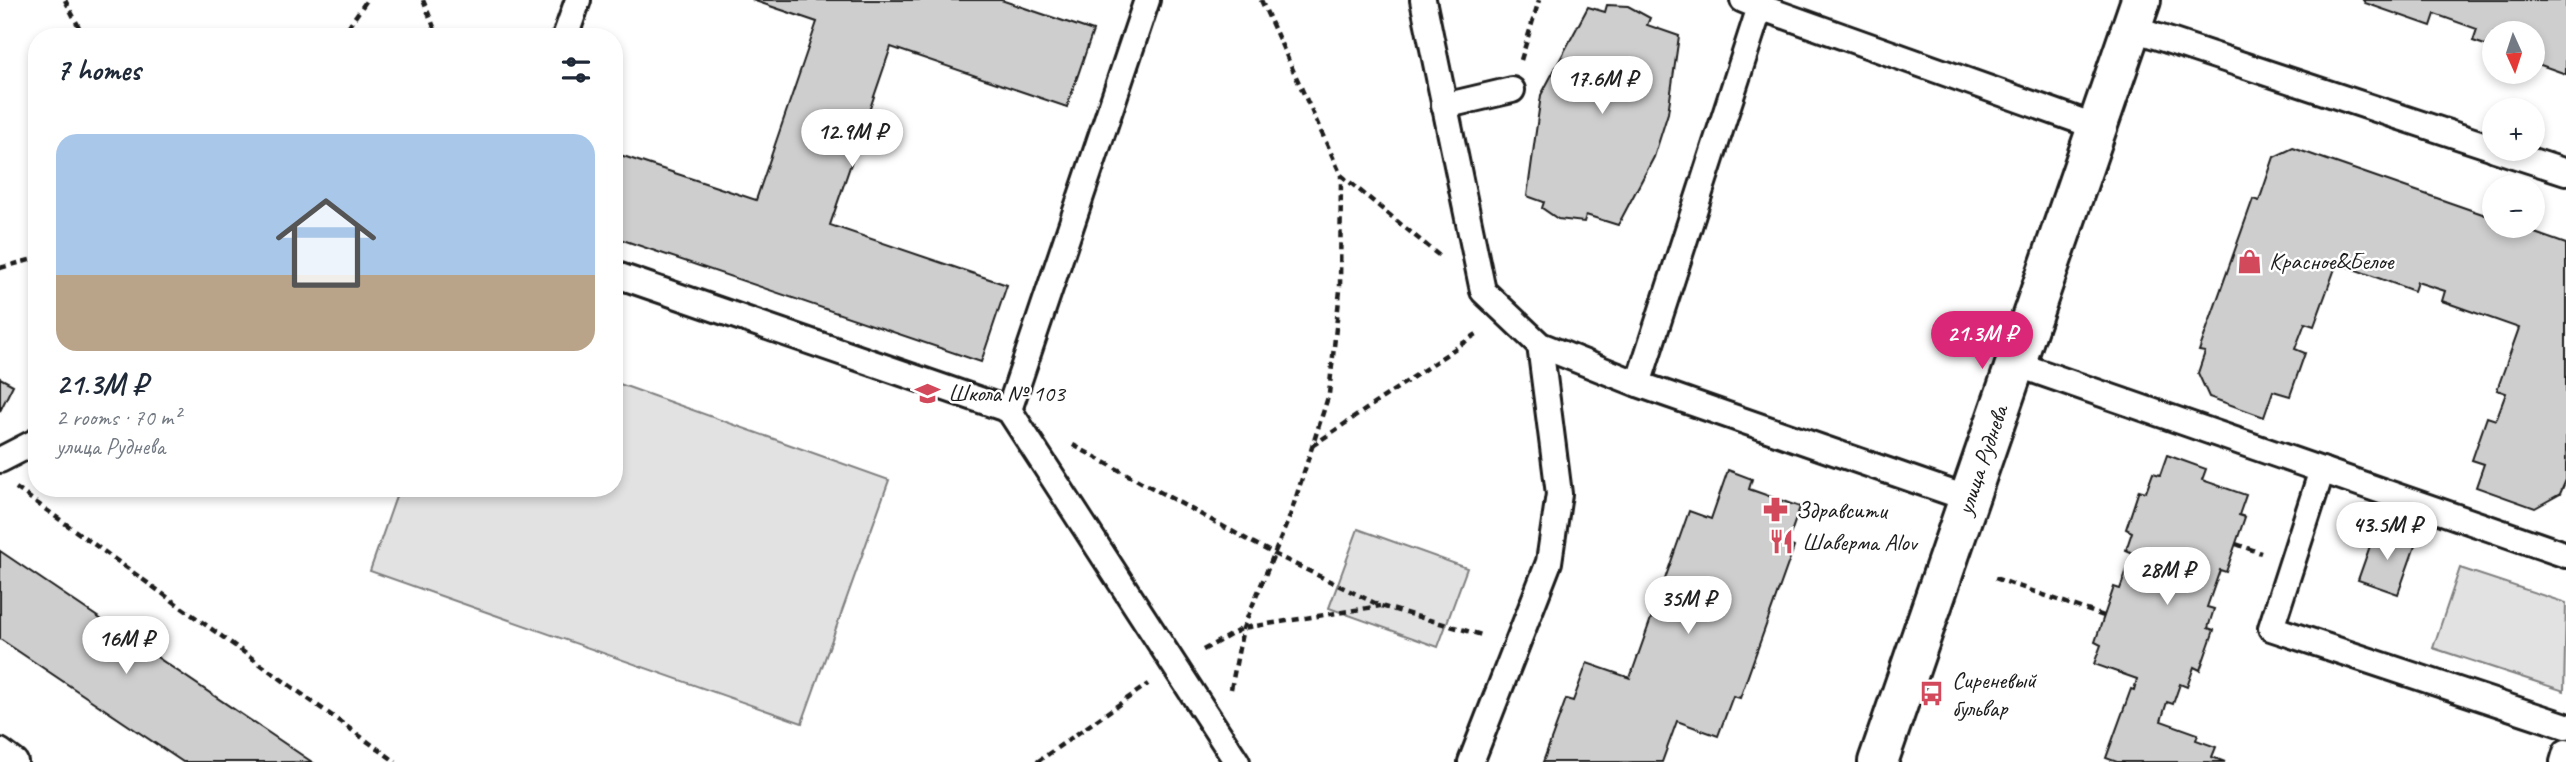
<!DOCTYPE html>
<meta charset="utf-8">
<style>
:root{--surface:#fff;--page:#f2f2f3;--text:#1f2937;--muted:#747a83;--accent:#db2777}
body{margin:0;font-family:Caveat,sans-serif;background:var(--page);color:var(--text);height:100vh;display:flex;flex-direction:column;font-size:26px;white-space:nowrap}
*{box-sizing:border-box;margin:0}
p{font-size:23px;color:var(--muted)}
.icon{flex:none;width:38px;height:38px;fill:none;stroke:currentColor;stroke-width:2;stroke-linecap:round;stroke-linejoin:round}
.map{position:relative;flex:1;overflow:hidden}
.side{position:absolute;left:28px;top:28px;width:595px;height:469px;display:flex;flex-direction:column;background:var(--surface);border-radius:28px;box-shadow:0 4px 10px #0003}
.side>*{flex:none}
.needle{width:46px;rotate:177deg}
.buttons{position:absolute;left:2482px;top:21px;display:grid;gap:14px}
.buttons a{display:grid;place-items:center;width:63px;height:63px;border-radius:50%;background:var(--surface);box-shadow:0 4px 10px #0003;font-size:35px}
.price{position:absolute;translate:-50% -60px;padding:0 16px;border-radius:24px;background:#fff;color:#222;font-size:23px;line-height:46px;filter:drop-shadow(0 2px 4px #0008)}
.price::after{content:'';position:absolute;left:50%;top:42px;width:21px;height:16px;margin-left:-10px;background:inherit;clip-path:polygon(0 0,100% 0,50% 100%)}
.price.current{background:var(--accent);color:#fff}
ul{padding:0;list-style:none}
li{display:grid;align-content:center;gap:14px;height:371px;padding:0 28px}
li span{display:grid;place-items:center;height:217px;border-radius:21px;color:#555}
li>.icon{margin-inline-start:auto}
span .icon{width:126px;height:126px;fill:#fffc;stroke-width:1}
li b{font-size:30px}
h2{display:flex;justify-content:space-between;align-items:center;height:84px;padding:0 28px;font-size:30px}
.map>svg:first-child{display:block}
.green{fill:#e2e2e2;stroke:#7f7f7f;stroke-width:2}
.building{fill:#cecece;stroke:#1c1c1c;stroke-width:2}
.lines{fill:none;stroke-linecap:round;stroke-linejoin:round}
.lane-casing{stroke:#1c1c1c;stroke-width:30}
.street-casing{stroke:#1c1c1c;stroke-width:44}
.path{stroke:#1c1c1c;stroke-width:4.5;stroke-dasharray:7 5;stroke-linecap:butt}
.lane{stroke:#fff;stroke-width:24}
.street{stroke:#fff;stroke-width:38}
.labels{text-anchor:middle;stroke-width:5;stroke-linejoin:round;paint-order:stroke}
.poi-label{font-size:24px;fill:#1c1c1c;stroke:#fff;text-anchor:start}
.street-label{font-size:24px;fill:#1c1c1c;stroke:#fff}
</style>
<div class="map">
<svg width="2566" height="762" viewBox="0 0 2566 762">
<rect width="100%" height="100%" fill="#fff"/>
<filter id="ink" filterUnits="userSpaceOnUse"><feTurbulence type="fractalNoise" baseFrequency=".0143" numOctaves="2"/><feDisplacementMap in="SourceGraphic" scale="14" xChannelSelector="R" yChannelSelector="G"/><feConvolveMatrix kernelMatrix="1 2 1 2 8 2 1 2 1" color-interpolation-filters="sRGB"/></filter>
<g filter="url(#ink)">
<g class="green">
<polygon points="614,382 889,480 802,723 370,571 399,488 614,488"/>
<polygon points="1358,529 1467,568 1438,647 1329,608"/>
<polygon points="2460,568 2566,603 2564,691 2433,648"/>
</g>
<g class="building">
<polygon points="752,0 1001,0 1093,31 1067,107 891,47 830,225 1007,285 981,362 614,237 614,153 756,200 817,22"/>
<polygon points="2363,0 2566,0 2566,74 2532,62 2532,33 2494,33 2494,48 2473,41 2477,29 2435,14 2431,26 2365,3"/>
<polygon points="1607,5 1628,6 1650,18 1647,25 1679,36 1668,113 1654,157 1618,225 1586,215 1584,222 1558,219 1542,208 1544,202 1527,196 1541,95 1588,7 1605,12"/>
<polygon points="2293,148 2494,218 2494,226 2515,226 2566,244 2566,480 2560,494 2535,508 2476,487 2484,464 2472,460 2487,417 2496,420 2506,393 2497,390 2519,328 2442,301 2445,291 2417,282 2414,291 2337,263 2314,326 2305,323 2295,349 2305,353 2290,396 2273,391 2264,417 2209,397 2198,373 2205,352 2199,351 2253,199 2259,201 2274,157"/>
<polygon points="0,378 13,385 0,411"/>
<polygon points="2167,455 2206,469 2202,480 2246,495 2239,515 2245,517 2226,572 2220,570 2207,607 2214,609 2208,628 2214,630 2200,670 2194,667 2187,687 2180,684 2173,704 2167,702 2161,721 2198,734 2196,740 2216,747 2212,757 2225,762 2117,762 2106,758 2131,689 2134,690 2137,679 2094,664 2101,645 2095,642 2114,587 2120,589 2133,553 2126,550 2132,532 2126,529 2139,490 2146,492 2153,473 2160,475"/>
<polygon points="1728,470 1752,479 1749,489 1800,507 1787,544 1794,547 1740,698 1733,696 1718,736 1677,721 1662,762 1543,762 1566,699 1573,701 1587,663 1630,678 1689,511 1711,519"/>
<polygon points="2376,529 2416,543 2398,594 2358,580"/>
<polygon points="0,551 312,762 183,762 0,639"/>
</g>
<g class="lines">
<defs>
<g id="lane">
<polyline points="1423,0 1483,291 1540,345 1638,384 1969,499"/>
<polyline points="1760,7 2097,127"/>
<polyline points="2131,28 2494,148"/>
<polyline points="565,37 578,0"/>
<polyline points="1444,106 1512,90"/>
<polyline points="2495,149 2566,172"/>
<polyline points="614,274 1009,410 1237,762"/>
<polyline points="2016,364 2566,555"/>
<polyline points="1638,384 1760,7 1743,0"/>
<polyline points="1009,410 1147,0"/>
<polyline points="0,460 37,441"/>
<polyline points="2322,470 2271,628 2566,726"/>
<polyline points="0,751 15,762"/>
<polyline points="1471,762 1549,562 1559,494 1540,345"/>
<polyline points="2563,762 2566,752"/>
</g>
<polyline id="street" points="1878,762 2141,0"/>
</defs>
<use href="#lane" class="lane-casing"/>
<use href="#street" class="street-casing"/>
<g class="path">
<polyline points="65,0 84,37"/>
<polyline points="423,0 438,37"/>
<polyline points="1261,0 1341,175 1442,258"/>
<polyline points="341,37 367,0"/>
<polyline points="1521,60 1539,0"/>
<polyline points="0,268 37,258"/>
<polyline points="1073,445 1274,554 1381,606 1485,636"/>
<polyline points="1312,446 1478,333"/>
<polyline points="16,488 396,762"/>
<polyline points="2236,544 2261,553"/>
<polyline points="1995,578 2104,616"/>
<polyline points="1203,650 1243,628 1380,606"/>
<polyline points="1231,689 1243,628 1290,516 1329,394 1340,290 1341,175"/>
<polyline points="1037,762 1148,684"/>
</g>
<use href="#lane" class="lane"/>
<use href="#street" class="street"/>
</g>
</g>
<defs>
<symbol id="shop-bare" viewBox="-9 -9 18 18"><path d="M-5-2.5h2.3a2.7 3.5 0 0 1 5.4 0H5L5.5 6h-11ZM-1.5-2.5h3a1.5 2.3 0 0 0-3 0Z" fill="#d1495b" stroke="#fff" stroke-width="2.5" paint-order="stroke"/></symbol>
<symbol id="school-bare" viewBox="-9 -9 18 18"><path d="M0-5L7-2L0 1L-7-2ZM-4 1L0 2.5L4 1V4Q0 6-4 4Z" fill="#d1495b" stroke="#fff" stroke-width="2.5" paint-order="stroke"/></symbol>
<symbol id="pharmacy-bare" viewBox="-9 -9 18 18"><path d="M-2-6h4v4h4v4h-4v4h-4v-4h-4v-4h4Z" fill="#d1495b" stroke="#fff" stroke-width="2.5" paint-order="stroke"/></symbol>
<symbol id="restaurant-bare" viewBox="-9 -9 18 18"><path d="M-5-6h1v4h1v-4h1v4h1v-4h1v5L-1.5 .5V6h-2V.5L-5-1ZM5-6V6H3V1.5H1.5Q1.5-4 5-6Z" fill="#d1495b" stroke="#fff" stroke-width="2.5" paint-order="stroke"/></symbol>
<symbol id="bus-bare" viewBox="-9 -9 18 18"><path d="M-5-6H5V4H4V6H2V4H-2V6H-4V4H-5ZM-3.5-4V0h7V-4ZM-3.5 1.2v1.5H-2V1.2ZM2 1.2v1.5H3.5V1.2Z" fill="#d1495b" stroke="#fff" stroke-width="2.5" paint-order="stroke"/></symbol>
</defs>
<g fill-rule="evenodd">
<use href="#shop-bare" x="2232" y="244" width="35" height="35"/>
<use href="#school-bare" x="910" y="376" width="35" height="35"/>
<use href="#pharmacy-bare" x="1758" y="492" width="35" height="35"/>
<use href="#restaurant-bare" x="1764" y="524" width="35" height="35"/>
<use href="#bus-bare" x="1914" y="676" width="35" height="35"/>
</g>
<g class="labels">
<g class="poi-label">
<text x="2269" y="269">Красное&amp;Белое</text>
<text x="948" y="401">Школа № 103</text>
<text x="1796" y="518">Здравсити</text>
<text x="1802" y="550">Шаверма Alov</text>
<text x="1952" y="688">Сиреневый<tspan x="1952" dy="28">бульвар</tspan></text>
</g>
<g class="street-label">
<text transform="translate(1982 460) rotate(-71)" y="8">улица Руднева</text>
</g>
</g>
</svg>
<div class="buttons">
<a><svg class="needle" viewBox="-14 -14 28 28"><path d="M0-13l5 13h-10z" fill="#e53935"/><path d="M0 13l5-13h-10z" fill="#747a83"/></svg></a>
<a>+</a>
<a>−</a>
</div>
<b class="price" style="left:1602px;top:116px">17.6M ₽</b>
<b class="price" style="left:852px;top:169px">12.9M ₽</b>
<b class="price current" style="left:1982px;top:371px">21.3M ₽</b>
<b class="price" style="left:2387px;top:562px">43.5M ₽</b>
<b class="price" style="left:2167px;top:607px">28M ₽</b>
<b class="price" style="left:1688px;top:636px">35M ₽</b>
<b class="price" style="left:126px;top:676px">16M ₽</b>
<section class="side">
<h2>7 homes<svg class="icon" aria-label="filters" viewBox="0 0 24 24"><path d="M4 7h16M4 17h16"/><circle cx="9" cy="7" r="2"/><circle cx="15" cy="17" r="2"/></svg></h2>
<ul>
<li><span style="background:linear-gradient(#a9c7e8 65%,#b9a48a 0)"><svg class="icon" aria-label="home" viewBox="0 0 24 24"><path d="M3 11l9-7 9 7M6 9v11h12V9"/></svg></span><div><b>21.3M ₽</b><p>2 rooms · 70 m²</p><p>улица Руднева</p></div></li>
</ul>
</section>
</div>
